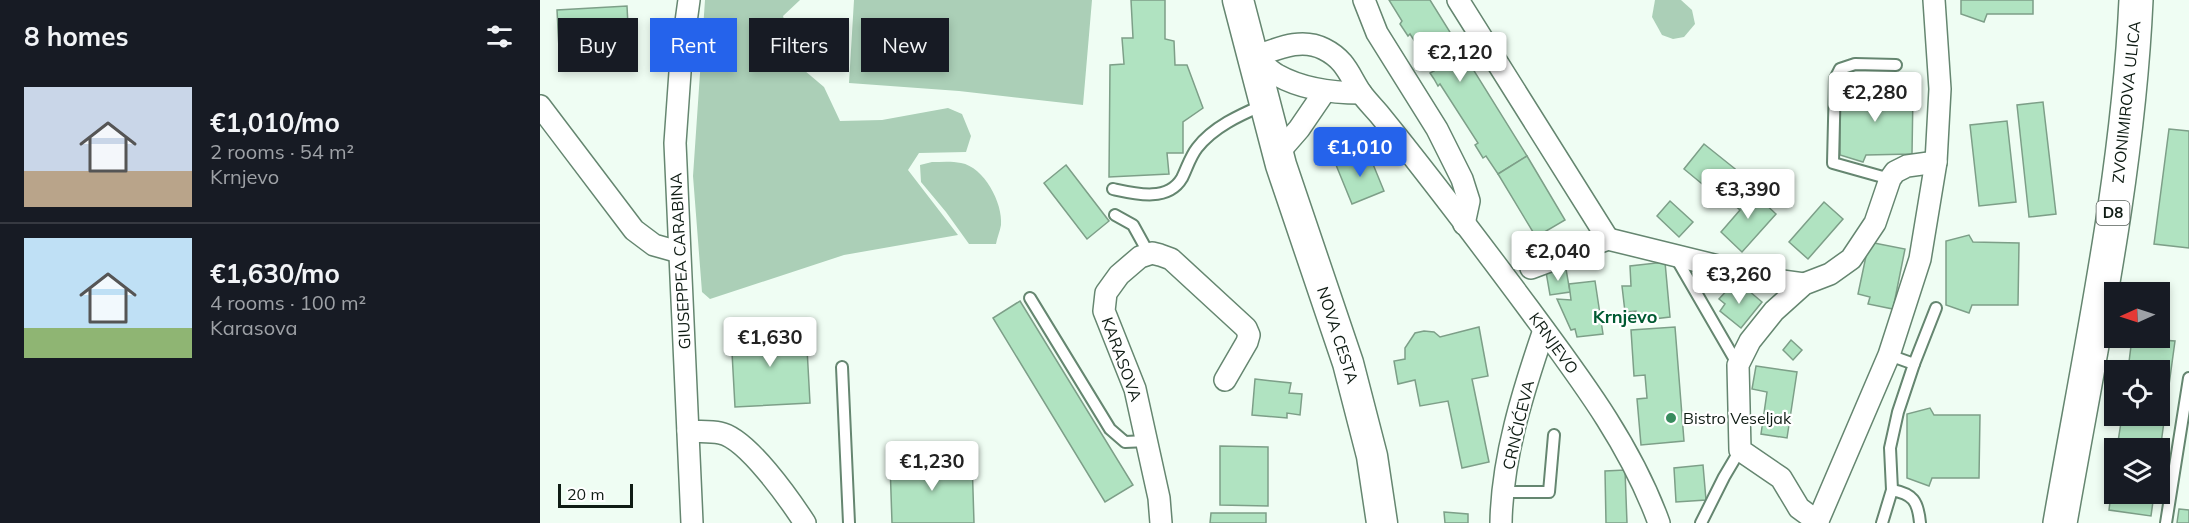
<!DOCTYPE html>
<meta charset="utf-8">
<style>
:root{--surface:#171b24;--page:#20242c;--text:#f1f3f6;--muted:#9ea1a6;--line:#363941;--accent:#2563eb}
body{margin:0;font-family:Mulish,sans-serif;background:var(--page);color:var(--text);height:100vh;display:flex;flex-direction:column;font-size:22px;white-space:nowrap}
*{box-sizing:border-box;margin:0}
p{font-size:20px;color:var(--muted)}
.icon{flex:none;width:33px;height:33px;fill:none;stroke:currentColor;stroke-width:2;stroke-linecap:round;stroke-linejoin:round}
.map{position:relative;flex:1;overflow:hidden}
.sheet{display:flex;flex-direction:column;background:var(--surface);width:540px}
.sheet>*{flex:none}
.top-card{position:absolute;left:18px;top:18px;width:570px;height:54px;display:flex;gap:12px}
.needle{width:39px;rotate:267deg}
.controls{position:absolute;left:1564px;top:282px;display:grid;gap:12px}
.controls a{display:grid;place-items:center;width:66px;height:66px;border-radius:0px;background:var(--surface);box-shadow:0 3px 9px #0003;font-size:30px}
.scale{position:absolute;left:18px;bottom:15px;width:75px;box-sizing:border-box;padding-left:6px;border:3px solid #0f1c14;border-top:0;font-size:16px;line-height:21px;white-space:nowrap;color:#0f1c14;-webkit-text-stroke:4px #fff;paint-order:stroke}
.price{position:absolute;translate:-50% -51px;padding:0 14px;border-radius:6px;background:#fff;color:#222;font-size:20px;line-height:39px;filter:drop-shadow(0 2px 3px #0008)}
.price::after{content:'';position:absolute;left:50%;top:36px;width:18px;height:14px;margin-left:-9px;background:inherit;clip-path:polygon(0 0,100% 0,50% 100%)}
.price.selected{background:var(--accent);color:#fff}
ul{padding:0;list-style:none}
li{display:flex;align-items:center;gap:18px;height:150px;padding:0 24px}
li+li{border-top:2px solid var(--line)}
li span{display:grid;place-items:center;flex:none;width:168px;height:120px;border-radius:0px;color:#555}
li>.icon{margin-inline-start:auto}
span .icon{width:72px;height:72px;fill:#fffc;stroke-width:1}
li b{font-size:26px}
h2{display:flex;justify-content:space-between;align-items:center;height:72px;padding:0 24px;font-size:26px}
.tag{padding:0 21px;border-radius:0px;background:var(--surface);box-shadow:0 3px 9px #0003;font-size:21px;line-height:54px}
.tag.selected{background:var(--accent);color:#fff}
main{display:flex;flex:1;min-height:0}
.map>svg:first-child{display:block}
.green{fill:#abcfb7}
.building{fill:#b0e3c1;stroke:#7d9f88;stroke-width:1.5}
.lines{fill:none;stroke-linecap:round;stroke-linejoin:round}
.lane-casing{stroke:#658670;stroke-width:14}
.street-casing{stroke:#658670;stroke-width:24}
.secondary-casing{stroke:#658670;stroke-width:33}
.primary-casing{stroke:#658670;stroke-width:36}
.lane{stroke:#fff;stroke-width:10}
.street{stroke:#fff;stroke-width:21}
.secondary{stroke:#fff;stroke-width:30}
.primary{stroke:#fff;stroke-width:33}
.poi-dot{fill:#388b5d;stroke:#fff;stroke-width:2}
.labels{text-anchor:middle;stroke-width:4.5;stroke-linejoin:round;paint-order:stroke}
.shield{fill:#fff;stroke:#57605a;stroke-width:1.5}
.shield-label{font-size:15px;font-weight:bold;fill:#0f1c14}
.street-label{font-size:16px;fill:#0f1c14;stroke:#fff}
.poi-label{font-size:16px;fill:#0f1c14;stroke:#fff;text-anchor:start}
.neighbourhood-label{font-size:18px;font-weight:bold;fill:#005a32;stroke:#fff}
</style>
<main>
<section class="sheet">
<h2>8 homes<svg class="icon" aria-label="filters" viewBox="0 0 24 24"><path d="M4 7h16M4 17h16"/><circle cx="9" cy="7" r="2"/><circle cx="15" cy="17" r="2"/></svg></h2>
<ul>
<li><span style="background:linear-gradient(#c9d6e8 70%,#b9a48a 0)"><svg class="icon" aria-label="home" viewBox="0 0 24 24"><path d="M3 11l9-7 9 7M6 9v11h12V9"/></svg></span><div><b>€1,010/mo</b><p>2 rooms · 54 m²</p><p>Krnjevo</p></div></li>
<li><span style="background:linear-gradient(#bfe0f5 75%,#8fb573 0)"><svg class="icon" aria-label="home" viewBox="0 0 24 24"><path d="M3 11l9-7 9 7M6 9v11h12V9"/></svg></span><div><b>€1,630/mo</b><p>4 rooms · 100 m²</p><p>Karasova</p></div></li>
</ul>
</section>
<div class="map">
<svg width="1649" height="523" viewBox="0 0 1649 523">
<rect width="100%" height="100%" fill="#effdf3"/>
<g class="green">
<polygon points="165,0 260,0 243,16 258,65 284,87 300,121 342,120 408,108 422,114 431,136 426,152 379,153 368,170 418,235 304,255 170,299 162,292 153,176"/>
<polygon points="314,0 552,0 543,105 419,91 309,83"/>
<polygon points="1115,0 1141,0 1152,10 1155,24 1144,37 1133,39 1122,35 1112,17"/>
<path d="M392,162C401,162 412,161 421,163C444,167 463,203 461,225C460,231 457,238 456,244H429L406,212L381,182L380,165Z"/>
</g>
<g class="building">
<polygon points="591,0 625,0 625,39 634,41 635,65 647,65 663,108 643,122 643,153 627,153 629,174 569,177 570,65 584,64 582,38 593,38"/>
<polygon points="849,0 890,0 987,156 958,174 946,156 943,158 935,145 938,143 900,84 898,86 894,79 890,73 894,71 870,34 868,36 860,24 862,21"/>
<polygon points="1421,0 1493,0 1493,14 1447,14 1444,22 1421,14"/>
<polygon points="87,6 90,64 20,68 17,10"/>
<polygon points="1324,84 1327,92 1373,92 1372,154 1326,155 1323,162 1300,155 1300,90"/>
<polygon points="1503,102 1516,214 1489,217 1477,105"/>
<polygon points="1467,121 1476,202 1439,206 1430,125"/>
<polygon points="1629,129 1649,131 1649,248 1614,244"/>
<polygon points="1164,144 1199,172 1178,197 1144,169"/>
<polygon points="828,152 844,191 812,204 796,165"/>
<polygon points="987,156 1025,220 996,237 958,174"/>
<polygon points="526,165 569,221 547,239 504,183"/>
<polygon points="1208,188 1236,214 1202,252 1181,232 1200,210 1193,204"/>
<polygon points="1130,201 1153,222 1139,237 1117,216"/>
<polygon points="1284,202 1303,219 1268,259 1249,242"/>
<polygon points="1429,235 1433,242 1479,243 1478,305 1432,305 1429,313 1406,305 1406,241"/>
<polygon points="1329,242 1365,249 1353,309 1328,304 1330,297 1318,294"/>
<polygon points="1125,262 1130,317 1097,321 1096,311 1085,312 1082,286 1091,286 1090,266"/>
<polygon points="1026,269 1030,292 1010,295 1006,272"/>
<polygon points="1055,281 1063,334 1037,337 1035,329 1031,330 1017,299 1031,300 1029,284"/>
<polygon points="1202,285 1222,302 1201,328 1180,311 1185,304 1179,299 1190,287 1196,292"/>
<polygon points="480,301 593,485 565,502 453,318"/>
<polygon points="939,327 948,376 932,379 949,462 922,468 908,401 880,406 875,380 858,384 854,361 865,359 865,348 875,333 884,331 894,332 900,337"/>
<polygon points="1135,327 1144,441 1101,445 1097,399 1107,398 1105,375 1094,376 1091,330"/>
<polygon points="266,330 270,403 195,407 191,334"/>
<polygon points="1592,338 1635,341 1620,451 1620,448 1577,448 1582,416 1620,416 1620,370 1588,370"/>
<polygon points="1251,340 1262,350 1253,360 1243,350"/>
<polygon points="1216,366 1257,372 1247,438 1221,434 1227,392 1212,389"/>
<polygon points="715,379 751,383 749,393 762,394 760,415 747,413 747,418 712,415"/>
<polygon points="1390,408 1394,415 1440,415 1439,478 1392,478 1389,486 1367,478 1367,414"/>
<polygon points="680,446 728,447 728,506 680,505"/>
<polygon points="432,459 434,523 352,523 350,463"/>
<polygon points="1575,463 1575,494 1614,494 1611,516 1569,510"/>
<polygon points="1163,465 1166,500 1136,502 1134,468"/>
<polygon points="1085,470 1087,523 1066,523 1065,471"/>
<polygon points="1639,509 1649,510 1649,523 1637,523"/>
<polygon points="904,512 928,514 928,523 905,523"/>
<polygon points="671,513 726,513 726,523 670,523"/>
</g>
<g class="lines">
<defs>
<g id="lane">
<polyline points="1350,179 1293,163 1295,79 1300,69 1315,64 1356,65"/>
<path d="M573,189C596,194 628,202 642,178C647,168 650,157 657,148C673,127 700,115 723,105"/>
<polyline points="575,215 593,225 609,254"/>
<polyline points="1136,258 1198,365"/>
<polyline points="490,298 570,429 585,442 607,441"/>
<polyline points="1374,364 1396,308"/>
<polyline points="302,367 309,523"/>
<path d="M1352,490C1373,494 1378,501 1380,523"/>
<polyline points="963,492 1009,492 1014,435"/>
<polyline points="1161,523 1184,477 1200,450"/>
<polyline points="1342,523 1352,490 1350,448 1358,412 1374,364 1349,355"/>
<polyline points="1626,523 1649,378"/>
</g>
<g id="street">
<polyline points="149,0 141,58 135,143 152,523"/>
<polyline points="824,0 837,33 897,129 922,179 929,201 924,224"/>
<polyline points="918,0 1068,239"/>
<path d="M714,57C737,49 761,37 784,49C806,60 809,75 821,93C827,101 833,107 839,114C891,178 940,243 989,309C1039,377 1090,443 1119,523"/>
<path d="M714,57C722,63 729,70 737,75C762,89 793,93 821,93"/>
<polyline points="0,106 94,230 114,245 139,252"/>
<polyline points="739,152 759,129 785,91"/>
<polyline points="991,268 1068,239 1235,280 1264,284"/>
<path d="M148,431C158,432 170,431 180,433C207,438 250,500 265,523"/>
<polyline points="1278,522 1259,508 1241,478 1200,450 1198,365 1210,341 1234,311 1264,284 1290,274 1311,259 1335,223 1350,179 1355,172 1367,166 1396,162"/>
<polyline points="621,523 619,498 595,389 564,311 566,293 579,275 600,257 612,253 620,255 631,259 706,328 709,335 707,342 685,380"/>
<path d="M961,523C962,458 983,391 1004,330"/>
<polyline points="1277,523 1349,355 1380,259 1396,162 1400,89 1394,0"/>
</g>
<polyline id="secondary" points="698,0 741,165 808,363 832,456 842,523"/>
<path id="primary" d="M1520,523C1550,350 1588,176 1596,0"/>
</defs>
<use href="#lane" class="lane-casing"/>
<use href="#street" class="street-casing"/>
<use href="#secondary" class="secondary-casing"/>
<use href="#primary" class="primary-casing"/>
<use href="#lane" class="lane"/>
<use href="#street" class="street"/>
<use href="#secondary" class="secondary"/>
<use href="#primary" class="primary"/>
</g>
<circle class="poi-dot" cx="1131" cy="418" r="6"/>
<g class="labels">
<rect class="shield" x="1556.5" y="201" width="33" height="24" rx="4.5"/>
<g class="shield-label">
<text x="1573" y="218">D8</text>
</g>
<g class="street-label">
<text transform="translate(1586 102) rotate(-84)" y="6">ZVONIMIROVA ULICA</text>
<text transform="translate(140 261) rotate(-93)" y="6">GIUSEPPEA CARABINA</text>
<text transform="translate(798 335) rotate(72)" y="6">NOVA CESTA</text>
<text transform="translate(1014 343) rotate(54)" y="6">KRNJEVO</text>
<text transform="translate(582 359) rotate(70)" y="6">KARASOVA</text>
<text transform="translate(978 425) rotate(-77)" y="6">CRNČIĆEVA</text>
</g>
<g class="poi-label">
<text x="1143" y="424">Bistro Veseljak</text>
</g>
<g class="neighbourhood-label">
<text x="1085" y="323">Krnjevo</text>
</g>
</g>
</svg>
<div class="controls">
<a><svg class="needle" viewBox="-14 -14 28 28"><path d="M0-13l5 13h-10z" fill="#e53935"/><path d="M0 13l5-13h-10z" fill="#9ea1a6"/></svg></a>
<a><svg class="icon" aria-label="locate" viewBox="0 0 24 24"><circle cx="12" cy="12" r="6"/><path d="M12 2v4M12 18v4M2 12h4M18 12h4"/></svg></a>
<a><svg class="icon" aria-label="layers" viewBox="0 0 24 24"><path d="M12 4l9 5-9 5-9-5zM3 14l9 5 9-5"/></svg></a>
</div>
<div class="scale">20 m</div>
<b class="price" style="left:920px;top:83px">€2,120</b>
<b class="price" style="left:1335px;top:123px">€2,280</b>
<b class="price selected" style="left:820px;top:178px">€1,010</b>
<b class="price" style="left:1208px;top:220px">€3,390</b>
<b class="price" style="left:1018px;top:282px">€2,040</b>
<b class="price" style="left:1199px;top:305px">€3,260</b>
<b class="price" style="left:230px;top:368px">€1,630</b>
<b class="price" style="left:392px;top:492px">€1,230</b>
<div class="top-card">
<a class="tag">Buy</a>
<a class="tag selected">Rent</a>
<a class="tag">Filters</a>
<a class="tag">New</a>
</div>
</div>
</main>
